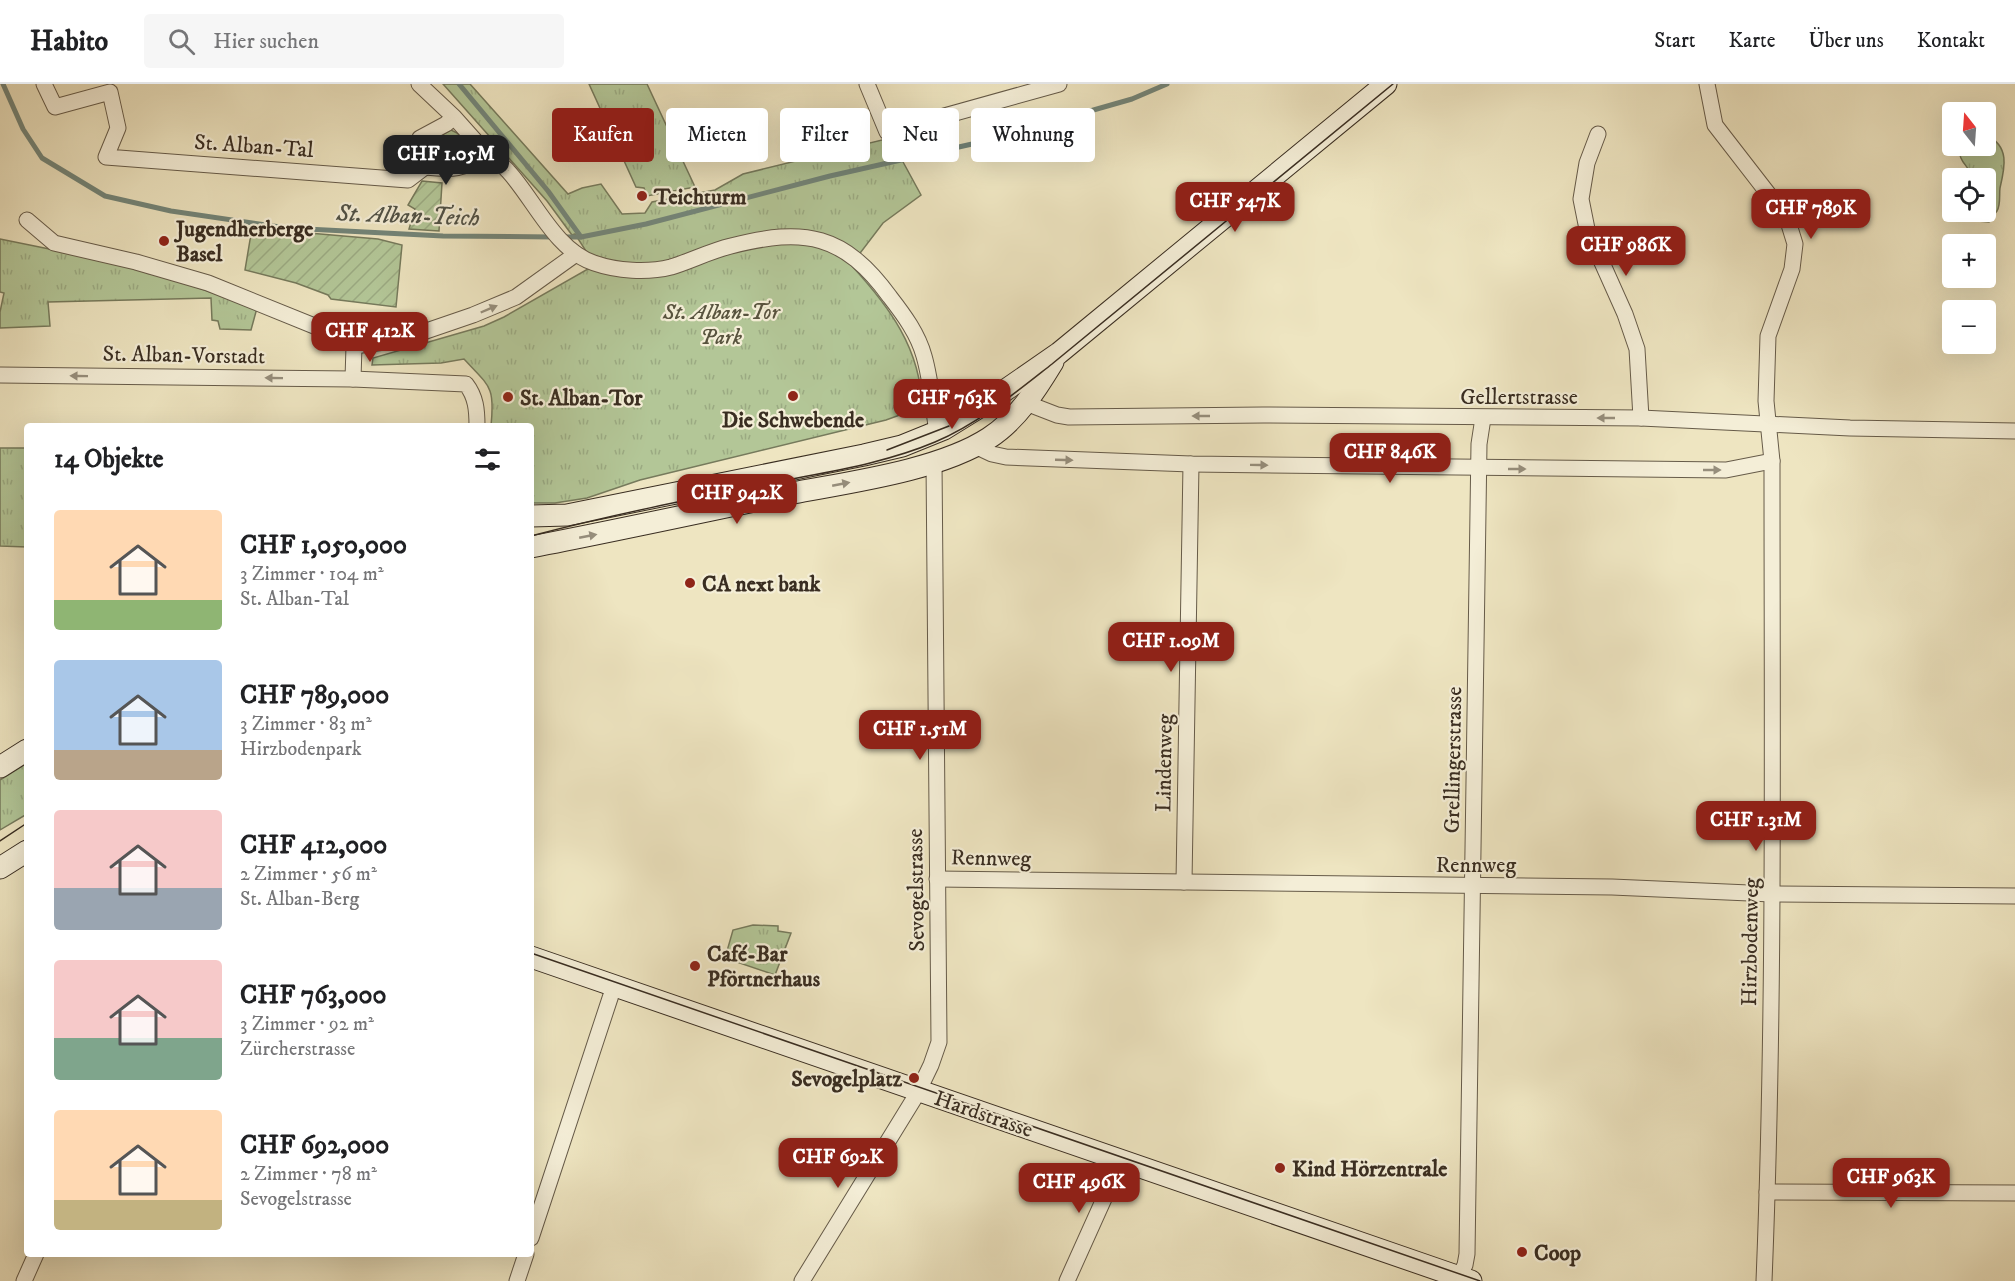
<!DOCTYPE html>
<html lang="de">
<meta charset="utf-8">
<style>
:root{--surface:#fff;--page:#f6f6f6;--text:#202124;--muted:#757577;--line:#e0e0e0;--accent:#8f2418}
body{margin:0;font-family:"IM FELL DW Pica",serif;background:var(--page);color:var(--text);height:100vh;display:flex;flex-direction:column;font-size:22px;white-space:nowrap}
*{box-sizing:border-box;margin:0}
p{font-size:20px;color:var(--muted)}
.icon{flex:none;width:33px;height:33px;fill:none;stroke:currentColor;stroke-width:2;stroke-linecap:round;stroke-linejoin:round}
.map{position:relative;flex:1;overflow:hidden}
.details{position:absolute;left:24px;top:339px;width:510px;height:834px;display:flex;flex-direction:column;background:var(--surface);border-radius:6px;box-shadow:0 6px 24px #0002}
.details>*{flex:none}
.guide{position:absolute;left:552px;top:24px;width:570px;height:54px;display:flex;gap:12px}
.needle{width:39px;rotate:343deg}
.tools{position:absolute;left:1942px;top:18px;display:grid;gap:12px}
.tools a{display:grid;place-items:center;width:54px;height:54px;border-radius:6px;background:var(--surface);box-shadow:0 6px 24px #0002;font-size:30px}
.price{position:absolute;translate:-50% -51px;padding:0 14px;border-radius:12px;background:var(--accent);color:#fff;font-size:20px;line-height:39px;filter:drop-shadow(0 2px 3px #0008)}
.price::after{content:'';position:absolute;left:50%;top:36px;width:18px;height:14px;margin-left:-9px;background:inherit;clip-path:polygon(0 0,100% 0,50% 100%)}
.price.on{background:#222;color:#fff}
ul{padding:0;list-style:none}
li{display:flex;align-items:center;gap:18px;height:150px;padding:0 30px}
li span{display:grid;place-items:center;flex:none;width:168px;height:120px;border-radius:6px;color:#555}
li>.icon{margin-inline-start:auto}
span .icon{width:72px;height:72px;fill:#fffc;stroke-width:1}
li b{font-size:26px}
h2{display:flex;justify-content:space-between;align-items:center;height:72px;padding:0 30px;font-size:26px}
.tag{padding:0 21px;border-radius:6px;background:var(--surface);box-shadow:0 6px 24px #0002;font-size:21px;line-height:54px}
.tag.on{background:var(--accent);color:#fff}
header{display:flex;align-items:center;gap:36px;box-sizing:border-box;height:84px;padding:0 30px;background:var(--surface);border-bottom:2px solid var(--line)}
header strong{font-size:28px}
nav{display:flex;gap:33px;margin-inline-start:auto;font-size:21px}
.search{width:420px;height:54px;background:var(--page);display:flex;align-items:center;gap:15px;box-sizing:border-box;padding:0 21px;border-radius:6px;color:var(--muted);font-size:22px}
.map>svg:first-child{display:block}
.grass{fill:url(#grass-tufts);stroke:#767a5c;stroke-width:1.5}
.garden{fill:url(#garden-furrows);stroke:#767a5c;stroke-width:1.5}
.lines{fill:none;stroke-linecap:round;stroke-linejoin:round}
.stream{stroke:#738579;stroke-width:5}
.street-casing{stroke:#665b49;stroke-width:17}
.secondary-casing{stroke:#392d21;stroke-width:23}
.street{stroke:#f4eed7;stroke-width:15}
.secondary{stroke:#f4eed7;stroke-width:21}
.tram{stroke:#392d21;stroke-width:1.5}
.oneway{fill:#968e7c}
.poi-dot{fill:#8f2418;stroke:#f4eed7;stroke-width:2}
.labels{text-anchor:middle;stroke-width:4.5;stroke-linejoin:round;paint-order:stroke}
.street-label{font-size:22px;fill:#392d21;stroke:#f4eed7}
.poi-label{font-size:22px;font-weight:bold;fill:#392d21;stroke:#f4eed7;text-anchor:start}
.park-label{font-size:22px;font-style:italic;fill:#58533e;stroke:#f4eed7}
.water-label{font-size:24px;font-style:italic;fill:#515246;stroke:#f4eed7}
</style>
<header>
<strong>Habito</strong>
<div class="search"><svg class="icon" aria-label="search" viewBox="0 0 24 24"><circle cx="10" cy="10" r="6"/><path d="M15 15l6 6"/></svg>Hier suchen</div>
<nav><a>Start</a><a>Karte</a><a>Über uns</a><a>Kontakt</a></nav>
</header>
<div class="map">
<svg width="2015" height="1197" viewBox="0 0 2015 1197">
<defs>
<pattern id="grass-tufts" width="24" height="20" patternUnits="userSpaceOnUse" patternTransform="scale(1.5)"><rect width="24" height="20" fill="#b3c697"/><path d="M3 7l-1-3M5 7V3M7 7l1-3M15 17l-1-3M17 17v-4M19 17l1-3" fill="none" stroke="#9baa82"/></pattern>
<pattern id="garden-furrows" width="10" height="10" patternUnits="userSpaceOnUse" patternTransform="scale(1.5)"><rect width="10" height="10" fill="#b3c697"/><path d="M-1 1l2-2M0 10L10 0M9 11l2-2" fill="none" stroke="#9baa82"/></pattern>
</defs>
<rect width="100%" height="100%" fill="#eee5c1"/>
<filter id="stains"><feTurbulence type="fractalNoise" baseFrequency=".00333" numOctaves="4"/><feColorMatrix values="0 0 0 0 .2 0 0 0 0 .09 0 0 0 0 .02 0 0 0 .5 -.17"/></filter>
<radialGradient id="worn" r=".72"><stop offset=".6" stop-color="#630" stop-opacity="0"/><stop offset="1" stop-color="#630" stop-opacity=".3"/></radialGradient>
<g class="grass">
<path d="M443,0H470L568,110L582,104L601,100L622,130L645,129L652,118L715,106L743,90L890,54L921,111L883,139L851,181C889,222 921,265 922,323L886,336L640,396L587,414L555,419H531V342H491C495,302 490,303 464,275L441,279L372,281L373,274L484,242L504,233L595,181L575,150L572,151L547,117Z"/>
<polygon points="589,0 647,0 695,103 647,112 644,104 636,103"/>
<polygon points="451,46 459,50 466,65 463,73 447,80 440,76 433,62 435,54"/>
<path d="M1986,51C2010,62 2005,83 2000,104C1999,111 2001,120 1997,127C1994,131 1991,133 1989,138L1978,137L1973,128H1986V94H1972C1970,81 1957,79 1960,62H1986Z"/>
<polygon points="0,155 138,183 257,224 251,246 220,245 218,237 212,236 211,214 48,218 50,242 0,244 0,228 4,209 0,208"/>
<polygon points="0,364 27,364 27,463 0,462"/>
<polygon points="27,679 27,730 0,746 0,696"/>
<polygon points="753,841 778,842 778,847 791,849 775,891 725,874 733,846"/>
</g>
<g class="garden">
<polygon points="422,97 442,99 439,147 409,145 415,125 408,121"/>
<polygon points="252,144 378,155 402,161 396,223 331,215 328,211 296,199 245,186"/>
</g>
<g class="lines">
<g class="stream">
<polyline points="3,0 23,45 42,74 105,112 171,127 287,144 443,152 553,153"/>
<polyline points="459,0 548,107 581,153 646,140 830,92 981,58 1132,15 1167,0"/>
<polyline points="562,153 581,153"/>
</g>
<defs>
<g id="street">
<polyline points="44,0 55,23 110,8 118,44 106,73 408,96 425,83"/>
<path d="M419,0L454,33L487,70C463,86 453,86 425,83L420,54L446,40L454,33"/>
<polyline points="867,0 887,48 1059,0"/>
<path d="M1707,0L1715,41L1787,134L1795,160L1792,185L1768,252L1766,317L1772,377C1772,650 1775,924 1764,1197"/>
<polyline points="1598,50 1587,79 1581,115 1587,145 1625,230 1637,265 1641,334"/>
<path d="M487,70C493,75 502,80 508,87C534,115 555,166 594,179C617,187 647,189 671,183C691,177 710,167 731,162C805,143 844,150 890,213C904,231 918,250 924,272C931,296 933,324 937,348"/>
<polyline points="27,136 54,159 136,178 208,199 334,250 354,262"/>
<polyline points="354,262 400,256 473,231 516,213 576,170"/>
<path d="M0,291L353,295L466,300C476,313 477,326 477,342"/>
<polyline points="353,295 354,262"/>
<polyline points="1026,319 1057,331 1069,333 1263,331 1641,334 1850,344 2015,347"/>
<polyline points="975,362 992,370 1006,373 1191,380 1726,386 1772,377"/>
<polyline points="937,795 1612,803 1772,810 2015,812"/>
<polyline points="1184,798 1191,380"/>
<polyline points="1767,1108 2015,1109"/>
<polyline points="531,1154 614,902"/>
<polyline points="24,1197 36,1170"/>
<polyline points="517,1197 526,1170"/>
<polyline points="802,1197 917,1010 931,981 939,958 934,378"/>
<polyline points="1067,1197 1121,1077"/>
<polyline points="1457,1197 1465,1181 1467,1170 1479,360 1483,334"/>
</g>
<g id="secondary">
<polyline points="531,432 567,431 864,371 902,362 944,345 994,314 1059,269 1386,0"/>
<path d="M531,463C619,446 706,427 793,409C851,398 940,386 989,354C1017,336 1036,306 1053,278"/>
<polyline points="0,683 27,666"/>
<polyline points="0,784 27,767"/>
<polyline points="531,873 1471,1197"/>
</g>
</defs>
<use href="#street" class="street-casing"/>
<use href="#secondary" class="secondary-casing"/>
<use href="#street" class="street"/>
<use href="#secondary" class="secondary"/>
<g class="tram">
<polyline points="887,366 949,342"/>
<path d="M531,452C611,431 691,415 772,399C826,388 883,380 935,358C979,339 1015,309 1052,280L1393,0"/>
<polyline points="0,757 27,739"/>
<polyline points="531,869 1480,1197"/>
</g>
</g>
<defs><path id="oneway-solid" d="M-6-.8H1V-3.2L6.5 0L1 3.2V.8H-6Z" transform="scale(1.5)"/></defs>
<g class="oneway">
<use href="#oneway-solid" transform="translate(489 225) rotate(-23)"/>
<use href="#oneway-solid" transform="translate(79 292) rotate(-179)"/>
<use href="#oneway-solid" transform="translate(274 294) rotate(-179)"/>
<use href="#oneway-solid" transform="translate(1201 332) rotate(180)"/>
<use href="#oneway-solid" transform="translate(1606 334) rotate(180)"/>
<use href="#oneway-solid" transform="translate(1064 376) rotate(2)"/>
<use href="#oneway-solid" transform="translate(1259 381) rotate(1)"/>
<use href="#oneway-solid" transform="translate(1517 385)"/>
<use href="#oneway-solid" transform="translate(1712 386)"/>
<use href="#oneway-solid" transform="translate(841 400) rotate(-11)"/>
<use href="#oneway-solid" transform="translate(588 452) rotate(-11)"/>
</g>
<g class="poi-dot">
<circle cx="642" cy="112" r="6"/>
<circle cx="164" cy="157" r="6"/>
<circle cx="793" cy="312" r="6"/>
<circle cx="508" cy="313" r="6"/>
<circle cx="690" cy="499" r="6"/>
<circle cx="695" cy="882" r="6"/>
<circle cx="914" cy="994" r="6"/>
<circle cx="1280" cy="1084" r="6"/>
<circle cx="1522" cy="1168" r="6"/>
</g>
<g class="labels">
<g class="street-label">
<text transform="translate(254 61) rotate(4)" y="8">St. Alban-Tal</text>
<text transform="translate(184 270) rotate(1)" y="8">St. Alban-Vorstadt</text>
<text x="1519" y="320">Gellertstrasse</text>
<text transform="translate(1452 676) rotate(-89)" y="8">Grellingerstrasse</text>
<text transform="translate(1163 679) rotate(-89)" y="8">Lindenweg</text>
<text transform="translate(991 773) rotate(1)" y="8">Rennweg</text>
<text x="1476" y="788">Rennweg</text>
<text transform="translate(915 806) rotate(-91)" y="8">Sevogelstrasse</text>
<text transform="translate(1749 858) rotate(-89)" y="8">Hirzbodenweg</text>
<text transform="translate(984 1029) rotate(19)" y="8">Hardstrasse</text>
</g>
<g class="poi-label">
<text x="654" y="120">Teichturm</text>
<text x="176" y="152">Jugendherberge<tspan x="176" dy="25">Basel</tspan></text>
<text x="520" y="321">St. Alban-Tor</text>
<text x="793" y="343" text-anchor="middle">Die Schwebende</text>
<text x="702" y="507">CA next bank</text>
<text x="707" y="877">Café-Bar<tspan x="707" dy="25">Pförtnerhaus</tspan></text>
<text x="902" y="1002" text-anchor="end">Sevogelplatz</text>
<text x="1292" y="1092">Kind Hörzentrale</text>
<text x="1534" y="1176">Coop</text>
</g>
<g class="park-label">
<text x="721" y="235">St. Alban-Tor<tspan x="721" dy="25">Park</tspan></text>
</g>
<g class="water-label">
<text transform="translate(408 131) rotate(2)" y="8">St. Alban-Teich</text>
</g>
</g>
<rect width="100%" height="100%" filter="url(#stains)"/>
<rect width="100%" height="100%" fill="url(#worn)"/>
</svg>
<div class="tools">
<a><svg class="needle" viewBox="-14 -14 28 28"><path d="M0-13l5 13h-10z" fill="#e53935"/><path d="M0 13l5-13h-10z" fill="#757577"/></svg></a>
<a><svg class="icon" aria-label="locate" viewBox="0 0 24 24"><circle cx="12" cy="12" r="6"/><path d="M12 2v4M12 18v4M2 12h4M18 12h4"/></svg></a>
<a>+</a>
<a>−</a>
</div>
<b class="price on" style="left:446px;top:102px">CHF 1.05M</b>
<b class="price" style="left:1235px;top:149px">CHF 547K</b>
<b class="price" style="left:1811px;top:156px">CHF 789K</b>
<b class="price" style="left:1626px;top:193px">CHF 986K</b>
<b class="price" style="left:370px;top:279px">CHF 412K</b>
<b class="price" style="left:952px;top:346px">CHF 763K</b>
<b class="price" style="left:1390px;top:400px">CHF 846K</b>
<b class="price" style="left:737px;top:441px">CHF 942K</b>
<b class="price" style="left:1171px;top:589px">CHF 1.09M</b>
<b class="price" style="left:920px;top:677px">CHF 1.51M</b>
<b class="price" style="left:1756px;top:768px">CHF 1.31M</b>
<b class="price" style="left:838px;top:1105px">CHF 692K</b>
<b class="price" style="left:1891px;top:1125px">CHF 963K</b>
<b class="price" style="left:1079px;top:1130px">CHF 496K</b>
<div class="guide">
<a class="tag on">Kaufen</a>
<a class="tag">Mieten</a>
<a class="tag">Filter</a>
<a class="tag">Neu</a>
<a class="tag">Wohnung</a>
</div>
<section class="details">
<h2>14 Objekte<svg class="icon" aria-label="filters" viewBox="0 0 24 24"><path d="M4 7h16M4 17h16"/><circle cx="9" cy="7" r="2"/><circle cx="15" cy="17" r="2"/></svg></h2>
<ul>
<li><span style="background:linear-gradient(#ffd9b3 75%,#8fb573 0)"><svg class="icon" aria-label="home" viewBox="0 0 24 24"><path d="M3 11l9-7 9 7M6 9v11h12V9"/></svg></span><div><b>CHF 1,050,000</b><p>3 Zimmer · 104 m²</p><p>St. Alban-Tal</p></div></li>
<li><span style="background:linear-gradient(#a9c7e8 75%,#b9a48a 0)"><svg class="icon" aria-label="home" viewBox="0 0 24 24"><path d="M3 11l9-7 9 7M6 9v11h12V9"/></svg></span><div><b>CHF 789,000</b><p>3 Zimmer · 83 m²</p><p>Hirzbodenpark</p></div></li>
<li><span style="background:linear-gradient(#f6c9c9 65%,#9aa5b1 0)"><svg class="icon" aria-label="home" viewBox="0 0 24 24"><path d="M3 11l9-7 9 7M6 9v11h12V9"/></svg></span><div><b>CHF 412,000</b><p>2 Zimmer · 56 m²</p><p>St. Alban-Berg</p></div></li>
<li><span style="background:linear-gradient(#f6c9c9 65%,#7fa58c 0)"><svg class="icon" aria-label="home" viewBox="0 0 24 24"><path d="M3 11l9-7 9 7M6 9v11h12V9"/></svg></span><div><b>CHF 763,000</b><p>3 Zimmer · 92 m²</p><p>Zürcherstrasse</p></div></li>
<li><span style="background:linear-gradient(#ffd9b3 75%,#c2b280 0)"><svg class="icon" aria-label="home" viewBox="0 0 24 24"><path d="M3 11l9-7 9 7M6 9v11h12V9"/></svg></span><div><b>CHF 692,000</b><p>2 Zimmer · 78 m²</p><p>Sevogelstrasse</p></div></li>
</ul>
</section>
</div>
